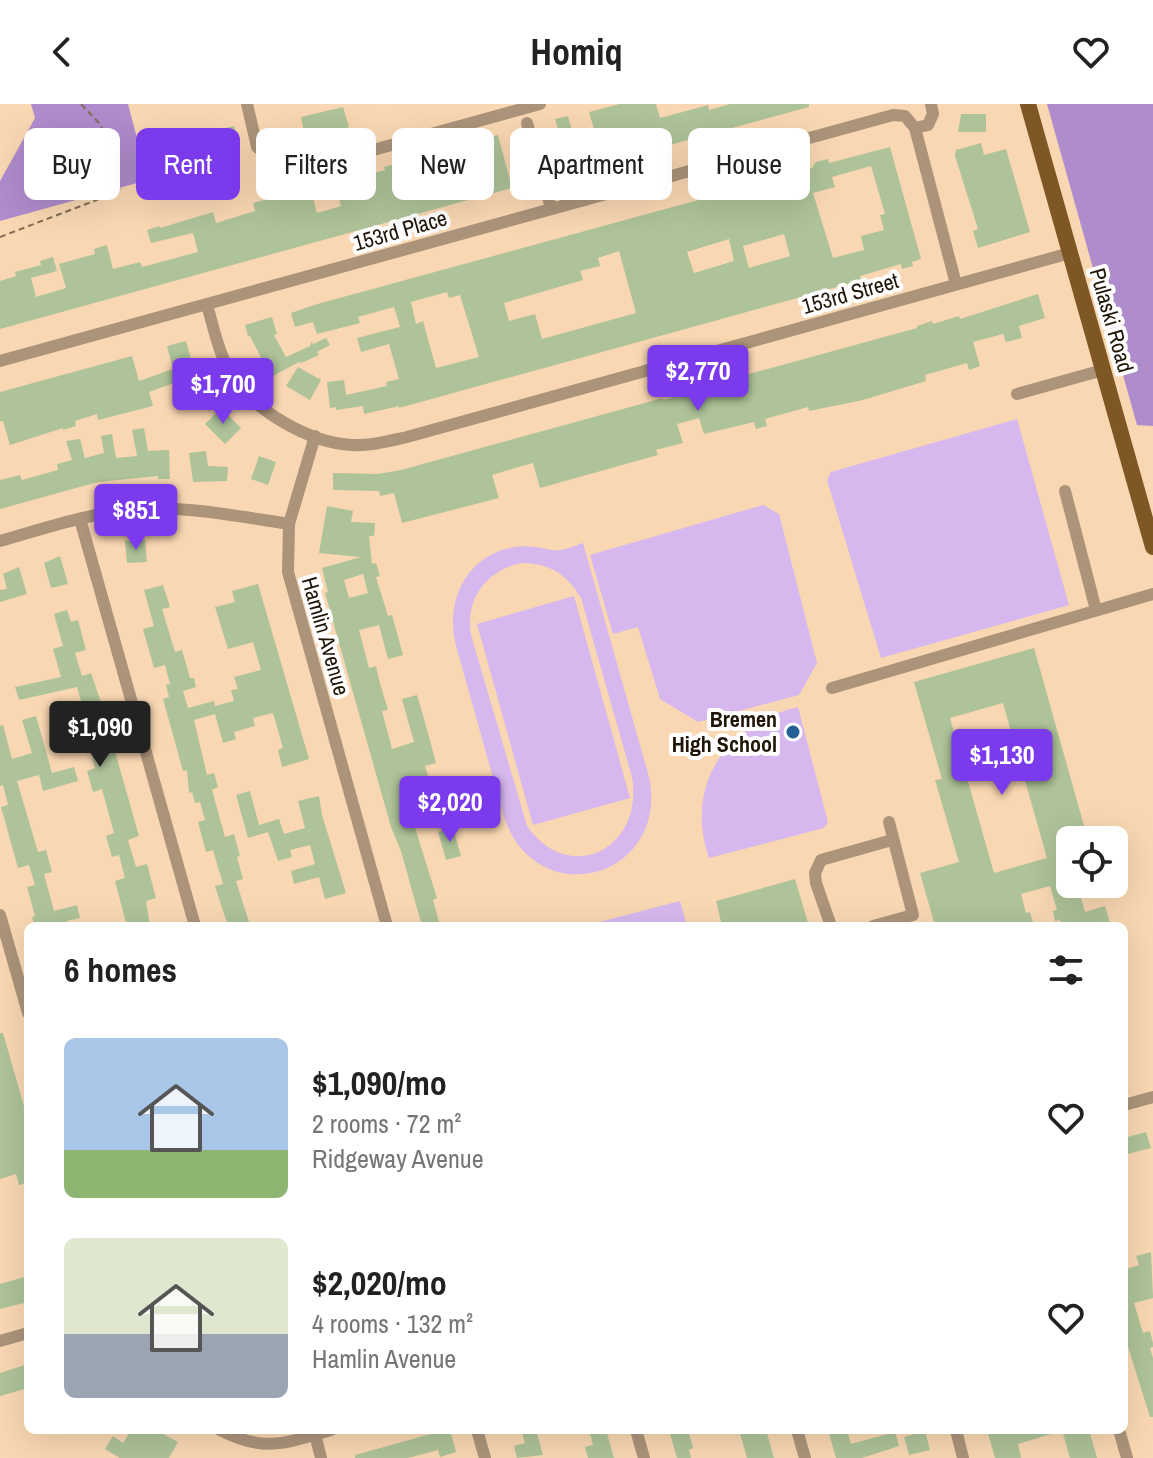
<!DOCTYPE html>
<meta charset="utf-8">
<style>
:root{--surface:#fff;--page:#f2f2f2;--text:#222;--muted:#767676;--accent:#7c3aed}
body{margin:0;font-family:"Archivo Narrow",sans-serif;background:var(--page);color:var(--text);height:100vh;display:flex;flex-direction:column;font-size:30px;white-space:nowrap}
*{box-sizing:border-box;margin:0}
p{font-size:26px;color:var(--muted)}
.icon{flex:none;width:44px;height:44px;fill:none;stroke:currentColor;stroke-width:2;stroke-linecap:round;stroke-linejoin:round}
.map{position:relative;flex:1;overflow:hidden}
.panel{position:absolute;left:24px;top:818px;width:1104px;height:512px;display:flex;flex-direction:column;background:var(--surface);border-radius:12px;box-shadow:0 8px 32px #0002}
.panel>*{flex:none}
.guide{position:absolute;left:24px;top:24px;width:1106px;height:72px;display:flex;gap:16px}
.tools{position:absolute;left:1056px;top:722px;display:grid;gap:16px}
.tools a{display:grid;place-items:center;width:72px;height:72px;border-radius:12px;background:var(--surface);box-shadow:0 8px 32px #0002;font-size:40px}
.price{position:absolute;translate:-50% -68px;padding:0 18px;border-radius:8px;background:var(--accent);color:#fff;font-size:26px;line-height:52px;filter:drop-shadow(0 2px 4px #0008)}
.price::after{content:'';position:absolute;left:50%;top:48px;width:24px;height:18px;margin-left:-12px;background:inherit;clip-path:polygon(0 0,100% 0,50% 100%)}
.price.current{background:#222;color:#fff}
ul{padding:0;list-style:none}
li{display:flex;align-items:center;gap:24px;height:200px;padding:0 40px}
li span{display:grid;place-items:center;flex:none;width:224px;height:160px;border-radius:12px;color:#555}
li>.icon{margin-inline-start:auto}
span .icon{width:96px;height:96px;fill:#fffc;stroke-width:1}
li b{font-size:34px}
h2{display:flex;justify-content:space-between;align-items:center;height:96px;padding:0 40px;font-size:34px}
.chip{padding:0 28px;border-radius:12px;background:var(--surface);box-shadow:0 8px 32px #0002;font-size:28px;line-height:72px}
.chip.current{background:var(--accent);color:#fff}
header{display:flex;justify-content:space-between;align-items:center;height:104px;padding:0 40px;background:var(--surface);font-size:36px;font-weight:700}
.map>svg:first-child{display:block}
.green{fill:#d6b8ef;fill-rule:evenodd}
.forest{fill:#af8ccc}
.building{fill:#aec399;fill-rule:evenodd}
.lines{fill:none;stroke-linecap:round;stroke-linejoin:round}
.path{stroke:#826c54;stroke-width:2;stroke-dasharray:6 4;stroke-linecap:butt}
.minor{stroke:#ac947b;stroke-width:12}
.major{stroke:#7f5725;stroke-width:16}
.poi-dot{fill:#226096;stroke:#fefefe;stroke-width:3}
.labels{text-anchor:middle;stroke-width:8;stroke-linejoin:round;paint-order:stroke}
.street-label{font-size:22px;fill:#201407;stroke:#fefefe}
.poi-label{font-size:22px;font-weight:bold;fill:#201407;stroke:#fefefe;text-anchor:end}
</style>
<header><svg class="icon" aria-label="back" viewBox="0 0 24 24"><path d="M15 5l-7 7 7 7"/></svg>Homiq<svg class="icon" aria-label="heart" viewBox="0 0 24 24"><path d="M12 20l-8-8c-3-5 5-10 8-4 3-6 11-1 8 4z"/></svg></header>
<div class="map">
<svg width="1153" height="1354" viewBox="0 0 1153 1354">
<rect width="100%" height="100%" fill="#f9d7b2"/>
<g class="green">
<polygon points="1017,315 1069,501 881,554 827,376 831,368"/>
<polygon points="763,401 779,410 817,559 799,591 698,618 660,595 638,523 613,530 590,451"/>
<path d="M583,439L649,673C670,774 537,811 504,713L455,538C446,494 468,450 515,443C529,441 540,444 553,446C562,448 574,442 583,439ZM521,459C549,459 567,470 581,494L632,673C644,746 569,782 527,722L471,531C465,495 486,467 521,459Z"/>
<polygon points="574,492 630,694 533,721 477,520"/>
<path d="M798,603L828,718L824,724L709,754C684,681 726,620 798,603Z"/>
<polygon points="680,797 687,822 584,822"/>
</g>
<g class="forest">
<polygon points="31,0 128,0 148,76 0,117 0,77 35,14"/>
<polygon points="1047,0 1153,0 1153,322 1137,321"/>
</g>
<g class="building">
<polygon points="620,0 656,0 660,14 708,1 709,6 730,0 809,0 809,3 571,68 555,15 568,12 575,37 596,32 589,8"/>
<polygon points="343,3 349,23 323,31 324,34 306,38 301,13"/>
<polygon points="961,10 986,10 986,28 958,28"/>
<polygon points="234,22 239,42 222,47 216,26"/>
<polygon points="498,31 512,84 0,225 0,177 16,172 15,168 41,161 40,157 53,153 57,167 31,174 36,193 66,184 59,160 95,150 94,145 107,141 113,165 140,158 142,163 198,148 193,129 151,139 147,126 160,122 160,124 213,108 216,119 255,107 253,99 292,88 293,93 311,87 317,109 328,106 341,102 335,80 385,66 384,63 399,59 402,69 443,56 442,53 468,46 468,44 485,39 484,35"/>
<polygon points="981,39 984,51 1006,45 1030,128 978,144 973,127 978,125 955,52 956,46"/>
<path d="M890,43L921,155L912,158L913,162L902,165L901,160L860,172L861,176L823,187L399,304V302L364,310L363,302L336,306V303L330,304L327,278L344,276L346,291L387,282L386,278L399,275L389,240L361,248L357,234L400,223L394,203L358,213L360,219L317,230L313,218L295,223L291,209L314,201L764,78L812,64L816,58L828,55L829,59ZM871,62L885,110L880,111L884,126L861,132L864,146L833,154L813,89L835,83L832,73ZM784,130L790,152L749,164L743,142ZM729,135L734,157L694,169L687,148ZM619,147L636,209L542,235L535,210L509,217L504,199L583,176L580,167L600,162L598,154ZM447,188L449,194L460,191L479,253L436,264L423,217L416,220L411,198Z"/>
<polygon points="1038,190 1045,214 1019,222 1022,234 1006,238 1003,230 973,238 980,262 969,266 967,259 925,271 926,277 863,296 809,307 808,303 765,315 767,322 756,325 754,318 704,330 699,314 677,320 683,339 656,346 658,351 540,384 533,359 522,362 492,371 499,394 402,419 394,389 380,392 379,387 333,386 333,369 378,370 401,366 663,294 663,296 684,291 683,288 917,224 917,222 932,217 933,220 959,212 960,215"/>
<polygon points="272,213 277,230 274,231 286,253 310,242 312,237 313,240 326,234 330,241 317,248 319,251 299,260 301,257 271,273 250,232 248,232 245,221"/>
<polygon points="186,237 196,273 199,272 208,289 187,299 177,278 149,288 153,302 98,316 97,310 75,317 76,322 63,326 63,324 10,341 3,317 0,317 0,288 132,252 139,277 173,265 167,242"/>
<polygon points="298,263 321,276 310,296 286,282"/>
<polygon points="221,304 241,324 225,340 205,320"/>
<polygon points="144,324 148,347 169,346 170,375 158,375 158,372 98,378 0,405 0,376 20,371 22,376 58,366 57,360 72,356 66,337 80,335 85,354 104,349 101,332 112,330 116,354 137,352 132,326"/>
<polygon points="206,347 208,362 228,363 227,377 193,378 189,349"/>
<polygon points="259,352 276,358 268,381 251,375"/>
<path d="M327,402L353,407L351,418L375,419L374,432H369L372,460L376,459L380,472L376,473L388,512L392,511L403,551L388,555L379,521L359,526L369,564L376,562L380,579L388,606L382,607L392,645L414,638L402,595L417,591L421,604L436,659L425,662L433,687L406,695L437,794L433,796L440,822H422L401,747L391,723L325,489L328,488L322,464L361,453L319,449ZM363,470L368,489L349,494L344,476Z"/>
<polygon points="145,436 147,458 127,459 125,437"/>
<polygon points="60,452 68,480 51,484 44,459"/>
<polygon points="19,463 27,490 0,498 0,486 7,485 3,470"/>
<polygon points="258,480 309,655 282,663 278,646 283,644 273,609 253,614 255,622 234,628 236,635 223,639 215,610 194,616 207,671 214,669 218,683 212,686 225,733 234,730 240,752 237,753 243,775 236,777 249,818 228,822 215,782 223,780 213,746 206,748 198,718 205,716 200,698 195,699 192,688 189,689 187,666 183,667 163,595 169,593 166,581 170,580 165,561 154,564 143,525 154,522 144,486 163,481 170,503 162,505 175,548 182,546 190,574 194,574 196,583 183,587 188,604 214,597 215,602 234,597 231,586 238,585 234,573 261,566 253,538 228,545 215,503 235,498 232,487"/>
<polygon points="67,506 71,518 78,516 86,546 75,549 82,572 91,569 104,607 92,611 99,634 110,630 139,732 128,736 136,763 147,760 156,794 146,797 150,822 127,822 115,777 125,774 119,751 112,753 106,732 114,729 102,685 93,688 87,667 95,664 85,626 76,628 71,608 83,604 77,583 19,596 15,583 61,573 53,545 63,542 54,510"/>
<path d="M1034,544L1088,736H1070V780H1077L1085,808L1105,802L1111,822H1061L1060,816L1055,817L1053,807L1057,806L1050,782L1021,790L1026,809L1030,808L1034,822H935L920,769L959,758L935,676L942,675L914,578ZM1003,599L1047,754L994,769L950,614Z"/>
<polygon points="36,612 52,669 74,663 78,677 43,687 39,671 17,677 38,748 46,746 52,768 44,770 54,807 77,801 80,814 67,817 68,822 35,822 32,813 35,812 27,783 35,781 29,761 18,764 1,703 8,701 3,681 0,682 0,622 3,621 12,655 32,649 22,616"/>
<polygon points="250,687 259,721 279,715 284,730 305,724 298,697 319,692 322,711 346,789 325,795 319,773 294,780 291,767 315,760 310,741 290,746 292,753 278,757 268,728 248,734 236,691"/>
<polygon points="453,724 461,752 446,756 438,728"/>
<polygon points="795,775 809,822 722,822 716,797"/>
<polygon points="0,929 3,929 28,1016 28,1079 19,1081 16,1070 0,1075"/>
<polygon points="1146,1028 1151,1044 1124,1051 1124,1034"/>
<polygon points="1151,1148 1153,1194 1134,1199 1143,1229 1150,1227 1153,1239 1153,1243 1150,1244 1153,1254 1153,1313 1150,1313 1124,1230 1124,1166 1139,1161 1136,1152"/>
<polygon points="28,1172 28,1198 0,1205 0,1180"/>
<polygon points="28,1260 28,1284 0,1292 0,1269"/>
<polygon points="131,1326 156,1326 178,1338 169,1354 120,1354 105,1345 113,1332 123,1339"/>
<polygon points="445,1326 450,1326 456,1348 440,1353 438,1346 408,1354 355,1354 355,1351"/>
<polygon points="521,1326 536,1326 543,1351 517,1354 514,1342 525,1339"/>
<polygon points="589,1326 606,1326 614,1354 588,1354 585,1343 593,1341"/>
<polygon points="669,1326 688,1326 693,1344 689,1346 691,1354 677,1354"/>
<polygon points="739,1326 766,1326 774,1354 747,1354"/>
<polygon points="828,1326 847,1326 851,1340 895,1328 899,1342 862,1354 836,1354"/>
<polygon points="987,1326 1053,1326 1054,1329 1018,1340 1021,1354 995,1354"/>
<polygon points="1062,1326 1089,1326 1097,1354 1070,1354"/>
<polygon points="925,1327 930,1346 909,1351 904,1333"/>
</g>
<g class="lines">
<polyline class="path" points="0,133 120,87 101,21 81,0"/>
<g class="minor">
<polyline points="247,0 257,43 281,63 308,64 540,0"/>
<polyline points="527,19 551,104"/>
<polyline points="915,24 928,21 933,10 931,0"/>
<path d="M207,201C214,225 219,251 232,271C254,307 310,339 352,341C371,342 389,337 407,333L1070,149"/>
<polyline points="0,257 893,11 905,12 915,24 956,180"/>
<polyline points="1017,290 1103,266"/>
<polyline points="315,332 289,420 288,468 387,822"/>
<polyline points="1065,387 1096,506"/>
<polyline points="80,415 195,822"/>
<path d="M0,437C46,424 92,408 140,405C186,402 243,413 289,420"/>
<polyline points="832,584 1153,490"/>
<polyline points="0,811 28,909"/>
<polyline points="831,822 816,779 815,769 821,756 892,736"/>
<polyline points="873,822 913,811 889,718"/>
<polyline points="1124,1001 1153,993"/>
<polyline points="0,1237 28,1229"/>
<path d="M220,1326C264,1349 286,1339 331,1326"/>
<polyline points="314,1326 321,1354"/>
<polyline points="477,1326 485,1354"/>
<polyline points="636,1326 644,1354"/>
<polyline points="797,1326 805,1354"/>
<polyline points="956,1326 963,1354"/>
<polyline points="1119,1326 1127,1354"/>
</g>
<polyline class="major" points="1028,0 1153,443"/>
</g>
<circle class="poi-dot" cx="793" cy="628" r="8"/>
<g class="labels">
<g class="street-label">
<text transform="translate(400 126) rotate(-16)" y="8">153rd Place</text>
<text transform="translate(850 189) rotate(-16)" y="8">153rd Street</text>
<text transform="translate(1112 216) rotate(74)" y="8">Pulaski Road</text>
<text transform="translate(326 532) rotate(74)" y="8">Hamlin Avenue</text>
</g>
<g class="poi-label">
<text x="777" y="623">Bremen<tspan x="777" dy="25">High School</tspan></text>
</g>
</g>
</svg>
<div class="tools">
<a><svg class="icon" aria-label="locate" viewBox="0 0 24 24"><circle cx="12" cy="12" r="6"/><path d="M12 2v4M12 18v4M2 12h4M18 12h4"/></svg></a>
</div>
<b class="price" style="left:698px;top:309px">$2,770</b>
<b class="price" style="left:223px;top:322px">$1,700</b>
<b class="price" style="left:136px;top:448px">$851</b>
<b class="price current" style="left:100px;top:665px">$1,090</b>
<b class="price" style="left:1002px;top:693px">$1,130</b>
<b class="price" style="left:450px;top:740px">$2,020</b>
<div class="guide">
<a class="chip">Buy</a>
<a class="chip current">Rent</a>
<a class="chip">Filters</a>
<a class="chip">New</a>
<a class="chip">Apartment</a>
<a class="chip">House</a>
</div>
<section class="panel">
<h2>6 homes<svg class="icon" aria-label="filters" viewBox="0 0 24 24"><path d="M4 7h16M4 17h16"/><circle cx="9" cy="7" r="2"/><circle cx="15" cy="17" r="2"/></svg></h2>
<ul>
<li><span style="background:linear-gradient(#a9c7e8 70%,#8fb573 0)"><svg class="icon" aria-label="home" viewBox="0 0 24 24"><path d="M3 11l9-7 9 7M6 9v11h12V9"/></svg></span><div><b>$1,090/mo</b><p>2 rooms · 72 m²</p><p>Ridgeway Avenue</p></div><svg class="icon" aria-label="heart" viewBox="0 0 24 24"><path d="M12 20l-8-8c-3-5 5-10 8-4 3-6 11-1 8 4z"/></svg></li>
<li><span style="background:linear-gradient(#dfe7d0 60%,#9aa5b1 0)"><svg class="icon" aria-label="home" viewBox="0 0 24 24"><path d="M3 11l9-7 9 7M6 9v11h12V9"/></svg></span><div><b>$2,020/mo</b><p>4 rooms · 132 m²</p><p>Hamlin Avenue</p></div><svg class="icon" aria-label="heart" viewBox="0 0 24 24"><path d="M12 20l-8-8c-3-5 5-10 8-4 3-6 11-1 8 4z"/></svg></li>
</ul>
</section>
</div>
